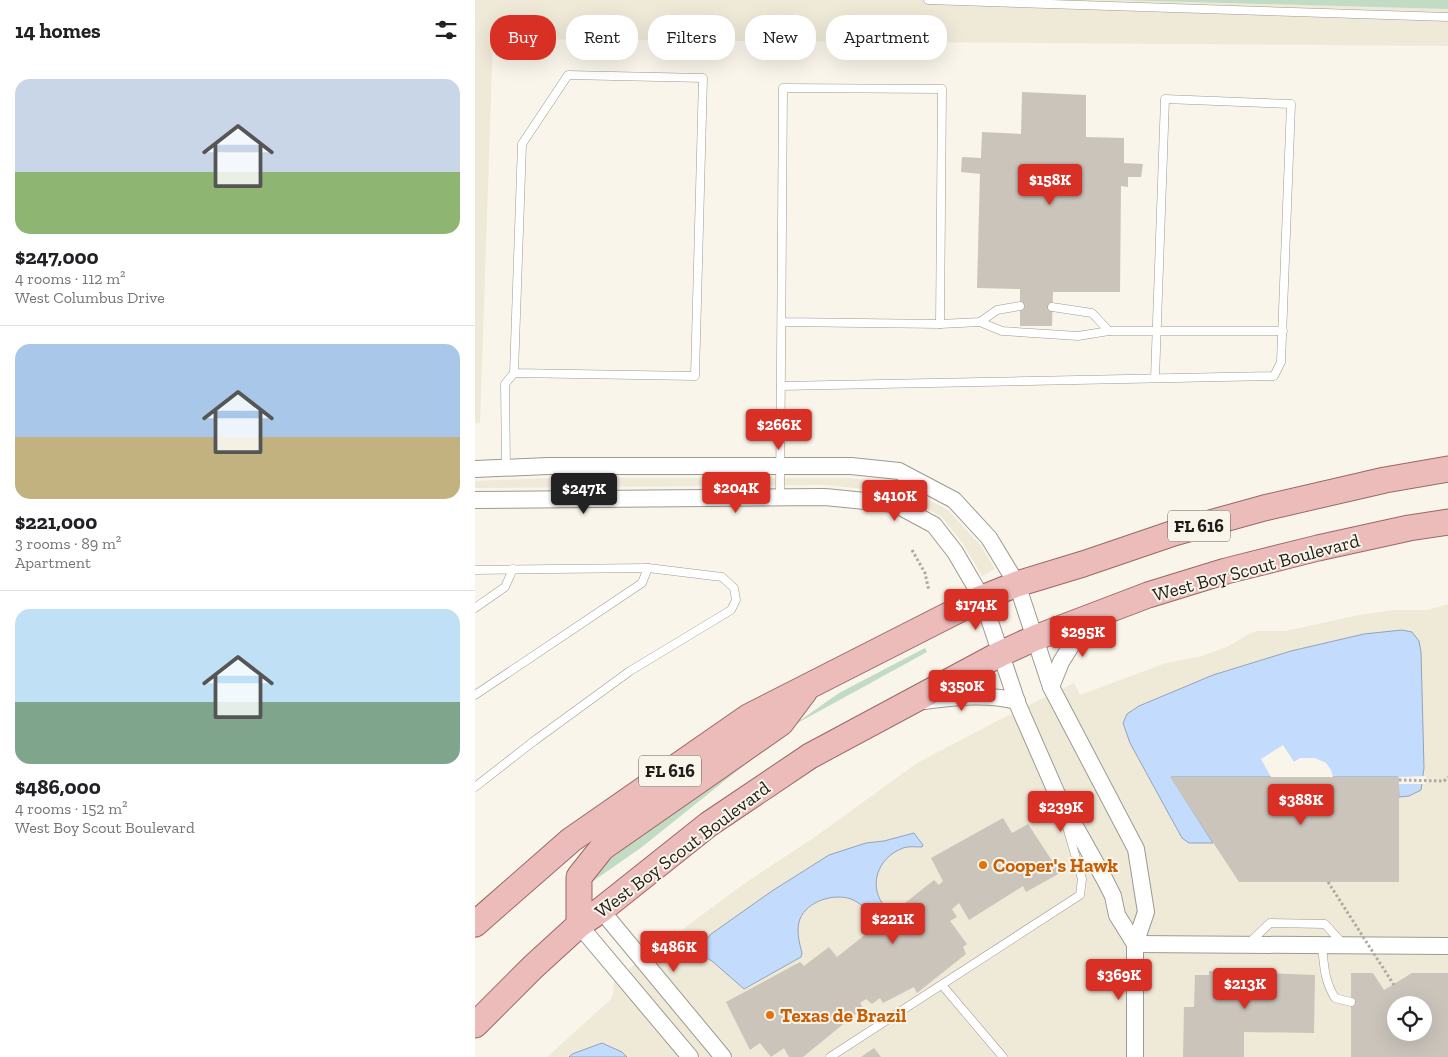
<!DOCTYPE html>
<meta charset="utf-8">
<style>
:root{--surface:#fff;--page:#f6f6f6;--text:#202124;--muted:#757577;--line:#e0e0e0;--accent:#d93025}
body{margin:0;font-family:"Zilla Slab",serif;background:var(--page);color:var(--text);height:100vh;display:flex;flex-direction:column;font-size:19px;white-space:nowrap}
*{box-sizing:border-box;margin:0}
p{font-size:16px;color:var(--muted)}
.icon{flex:none;width:28px;height:28px;fill:none;stroke:currentColor;stroke-width:2;stroke-linecap:round;stroke-linejoin:round}
.map{position:relative;flex:1;overflow:hidden}
.panel{display:flex;flex-direction:column;background:var(--surface);width:475px}
.panel>*{flex:none}
.banner{position:absolute;left:15px;top:15px;width:475px;height:45px;display:flex;gap:10px}
.buttons{position:absolute;left:912px;top:996px;display:grid;gap:10px}
.buttons a{display:grid;place-items:center;width:45px;height:45px;border-radius:50%;background:var(--surface);box-shadow:0 5px 20px #0002;font-size:25px}
.price{position:absolute;translate:-50% -42px;padding:0 11px;border-radius:5px;background:var(--accent);color:#fff;font-size:16px;line-height:32px;filter:drop-shadow(0 1px 2px #0008)}
.price::after{content:'';position:absolute;left:50%;top:30px;width:15px;height:11px;margin-left:-8px;background:inherit;clip-path:polygon(0 0,100% 0,50% 100%)}
.price.selected{background:#222;color:#fff}
ul{padding:0;list-style:none}
li{display:grid;align-content:center;gap:10px;height:265px;padding:0 15px}
li+li{border-top:1px solid var(--line)}
li span{display:grid;place-items:center;height:155px;border-radius:15px;color:#555}
li>.icon{margin-inline-start:auto}
span .icon{width:90px;height:90px;fill:#fffc;stroke-width:1}
li b{font-size:21px}
h2{display:flex;justify-content:space-between;align-items:center;height:60px;padding:0 15px;font-size:21px}
.tag{padding:0 18px;border-radius:20px;background:var(--surface);box-shadow:0 5px 20px #0002;font-size:18px;line-height:45px}
.tag.selected{background:var(--accent);color:#fff}
main{display:flex;flex:1;min-height:0}
.map>svg:first-child{display:block}
.built{fill:#efe9d8;fill-rule:evenodd}
.green{fill:#c2dbc4}
.water{fill:#c3dcfd;stroke:#92a3b9}
.pier{fill:#f9f5ea}
.building{fill:#cac4bb;fill-rule:evenodd}
.lines{fill:none;stroke-linecap:round;stroke-linejoin:round}
.lane-casing{stroke:#9d9a90;stroke-width:9}
.street-casing{stroke:#9d9a90;stroke-width:18}
.primary-casing{stroke:#9c6764;stroke-width:27}
.path{stroke:#adaaa2;stroke-width:3;stroke-dasharray:2.5 2.5;stroke-linecap:butt}
.lane{stroke:#fff;stroke-width:8}
.street{stroke:#fff;stroke-width:16}
.primary{stroke:#ecbcba;stroke-width:25}
.path-bridge{stroke:#adaaa2;stroke-width:3;stroke-dasharray:2.5 2.5;stroke-linecap:butt}
.food-dot{fill:#e8710a;stroke:#f9f5ea;stroke-width:2}
.labels{text-anchor:middle;stroke-width:4;stroke-linejoin:round;paint-order:stroke}
.shield{fill:#f9f5ea;stroke:#605e58;stroke-width:1}
.shield-label{font-size:18px;font-weight:bold;fill:#1e1d19}
.street-label{font-size:19px;fill:#1e1d19;stroke:#f9f5ea}
.food-label{font-size:19px;font-weight:bold;fill:#c56008;stroke:#f9f5ea;text-anchor:start}
</style>
<main>
<section class="panel">
<h2>14 homes<svg class="icon" aria-label="filters" viewBox="0 0 24 24"><path d="M4 7h16M4 17h16"/><circle cx="9" cy="7" r="2"/><circle cx="15" cy="17" r="2"/></svg></h2>
<ul>
<li><span style="background:linear-gradient(#c9d6e8 60%,#8fb573 0)"><svg class="icon" aria-label="home" viewBox="0 0 24 24"><path d="M3 11l9-7 9 7M6 9v11h12V9"/></svg></span><div><b>$247,000</b><p>4 rooms · 112 m²</p><p>West Columbus Drive</p></div></li>
<li><span style="background:linear-gradient(#a9c7e8 60%,#c2b280 0)"><svg class="icon" aria-label="home" viewBox="0 0 24 24"><path d="M3 11l9-7 9 7M6 9v11h12V9"/></svg></span><div><b>$221,000</b><p>3 rooms · 89 m²</p><p>Apartment</p></div></li>
<li><span style="background:linear-gradient(#bfe0f5 60%,#7fa58c 0)"><svg class="icon" aria-label="home" viewBox="0 0 24 24"><path d="M3 11l9-7 9 7M6 9v11h12V9"/></svg></span><div><b>$486,000</b><p>4 rooms · 152 m²</p><p>West Boy Scout Boulevard</p></div></li>
</ul>
</section>
<div class="map">
<svg width="973" height="1057" viewBox="0 0 973 1057">
<rect width="100%" height="100%" fill="#f9f5ea"/>
<g class="built">
<polygon points="0,0 973,0 973,46 18,39 5,423 0,423"/>
<polygon points="73,478 375,478 422,483 473,510 506,546 520,569 507,576 488,544 467,517 421,492 350,485 0,488 0,481"/>
<path d="M973,604V1057H72L134,1001L138,995L139,982L174,952L189,959L202,946L206,933L212,926L273,881L340,837L442,763L526,719L599,683L605,695L691,663L727,656L752,647L774,634L782,631H810L884,615L918,610H953ZM921,1005H949V1032H921Z"/>
</g>
<g class="green">
<polygon points="645,0 973,0 973,9"/>
<polygon points="450,648 452,652 319,725 167,847 114,884 124,862 364,693"/>
</g>
<g class="water">
<polygon points="927,630 937,632 944,641 946,652 949,768 946,790 934,796 924,797 923,777 696,777 738,843 714,843 707,838 655,743 648,723 652,714 664,706 738,675 816,651 889,634"/>
<path d="M439,833L448,845L447,847C441,847 433,846 428,848C402,858 392,887 411,908L399,914C392,910 384,902 376,899C359,893 332,901 325,919C321,929 324,942 327,953L326,957L269,989L237,961L226,955L224,948L236,934L297,891L354,855L391,843L409,841Z"/>
<polygon points="127,1043 147,1052 152,1057 94,1057 97,1054"/>
</g>
<g class="pier">
<polygon points="808,745 819,762 825,758 840,758 851,763 856,770 858,777 796,777 786,759"/>
<polygon points="951,776 950,784 924,784 924,777"/>
</g>
<g class="building">
<polygon points="547,92 611,95 611,137 649,138 649,163 668,164 666,177 653,177 653,187 646,186 645,292 578,292 577,326 545,326 545,289 502,288 505,174 486,172 487,157 506,158 507,132 546,134"/>
<polygon points="695,777 924,777 924,882 764,882"/>
<polygon points="528,818 537,833 553,824 585,873 551,892 548,886 494,920 484,903 477,909 482,917 475,921 492,944 488,947 491,954 442,993 439,987 408,1003 405,998 397,1004 391,999 385,1003 388,1008 328,1057 314,1057 309,1048 296,1057 285,1043 275,1050 251,1002 325,962 329,966 354,947 362,957 459,880 464,885 468,881 456,858"/>
<polygon points="734,971 840,975 839,1033 769,1032 769,1057 708,1057 709,1007 719,1007 720,975 734,975"/>
<path d="M876,973H898L909,990L937,973H973V1057H876ZM921,1005H949V1032H921Z"/>
<polygon points="399,1048 406,1057 386,1057"/>
</g>
<g class="lines">
<defs>
<g id="lane">
<polyline points="453,0 973,17"/>
<polyline points="577,307 617,313 634,331"/>
<polyline points="505,322 527,331 603,336 634,331 808,331"/>
<polyline points="465,324 505,322 522,310 545,306"/>
<polyline points="306,386 799,376 806,362 816,104 690,99 680,378"/>
<polyline points="31,468 30,384 39,373 47,144 93,75 228,78 220,376 39,373"/>
<polyline points="305,498 308,88 467,89 465,324 307,322"/>
<polyline points="0,570 173,568 247,577 259,588 261,600 256,610 155,671 59,741 0,787"/>
<polyline points="0,608 30,587 38,569"/>
<polyline points="0,695 167,583 173,568"/>
<polyline points="774,943 795,923 850,924 868,944"/>
<path d="M847,945C849,965 849,980 860,998L876,1002"/>
<polyline points="467,985 528,1057"/>
<polyline points="355,1057 605,895 607,879 590,820"/>
</g>
<g id="street">
<polyline points="0,469 73,466 376,466 424,471 479,500 514,538 542,584 576,687 661,849 671,912 660,944 660,1057"/>
<polyline points="0,500 350,497 420,504 459,525 480,552 507,598 543,705 582,794 630,880 638,896 642,915 660,944"/>
<polyline points="576,687 586,662 614,617"/>
<path d="M449,701C481,697 511,693 542,701"/>
<polyline points="126,910 248,1057"/>
<polyline points="104,925 215,1057"/>
<polyline points="660,944 973,946"/>
</g>
<g id="primary">
<polyline points="0,924 96,840 273,717 507,598 542,584 608,564 699,533 789,508 910,480 973,469"/>
<polyline points="104,925 104,877 127,848 306,723 330,691"/>
<polyline points="0,1025 58,967 104,925 126,910 234,824 335,756 525,654 560,638 673,595 751,571 843,548 934,528 973,522"/>
</g>
</defs>
<use href="#lane" class="lane-casing"/>
<use href="#street" class="street-casing"/>
<use href="#primary" class="primary-casing"/>
<g class="path">
<polyline points="437,550 450,573 454,591"/>
<polyline points="924,780 969,781 973,777"/>
</g>
<use href="#lane" class="lane"/>
<use href="#street" class="street"/>
<use href="#primary" class="primary"/>
<polyline class="path-bridge" points="853,882 919,985"/>
</g>
<g class="food-dot">
<circle cx="508" cy="865" r="5"/>
<circle cx="295" cy="1015" r="5"/>
</g>
<g class="labels">
<g class="shield">
<rect x="693" y="510.5" width="62" height="31" rx="4"/>
<rect x="164" y="755.5" width="62" height="31" rx="4"/>
</g>
<g class="shield-label">
<text x="724" y="532">FL 616</text>
<text x="195" y="777">FL 616</text>
</g>
<g class="street-label">
<text transform="translate(781 567) rotate(-15)" y="7">West Boy Scout Boulevard</text>
<text transform="translate(207 849) rotate(-37)" y="7">West Boy Scout Boulevard</text>
</g>
<g class="food-label">
<text x="518" y="872">Cooper's Hawk</text>
<text x="305" y="1022">Texas de Brazil</text>
</g>
</g>
</svg>
<div class="buttons">
<a><svg class="icon" aria-label="locate" viewBox="0 0 24 24"><circle cx="12" cy="12" r="6"/><path d="M12 2v4M12 18v4M2 12h4M18 12h4"/></svg></a>
</div>
<b class="price" style="left:575px;top:206px">$158K</b>
<b class="price" style="left:304px;top:451px">$266K</b>
<b class="price" style="left:261px;top:514px">$204K</b>
<b class="price selected" style="left:109px;top:515px">$247K</b>
<b class="price" style="left:420px;top:522px">$410K</b>
<b class="price" style="left:501px;top:631px">$174K</b>
<b class="price" style="left:608px;top:658px">$295K</b>
<b class="price" style="left:487px;top:712px">$350K</b>
<b class="price" style="left:826px;top:826px">$388K</b>
<b class="price" style="left:586px;top:833px">$239K</b>
<b class="price" style="left:418px;top:945px">$221K</b>
<b class="price" style="left:199px;top:973px">$486K</b>
<b class="price" style="left:644px;top:1001px">$369K</b>
<b class="price" style="left:770px;top:1010px">$213K</b>
<div class="banner">
<a class="tag selected">Buy</a>
<a class="tag">Rent</a>
<a class="tag">Filters</a>
<a class="tag">New</a>
<a class="tag">Apartment</a>
</div>
</div>
</main>
